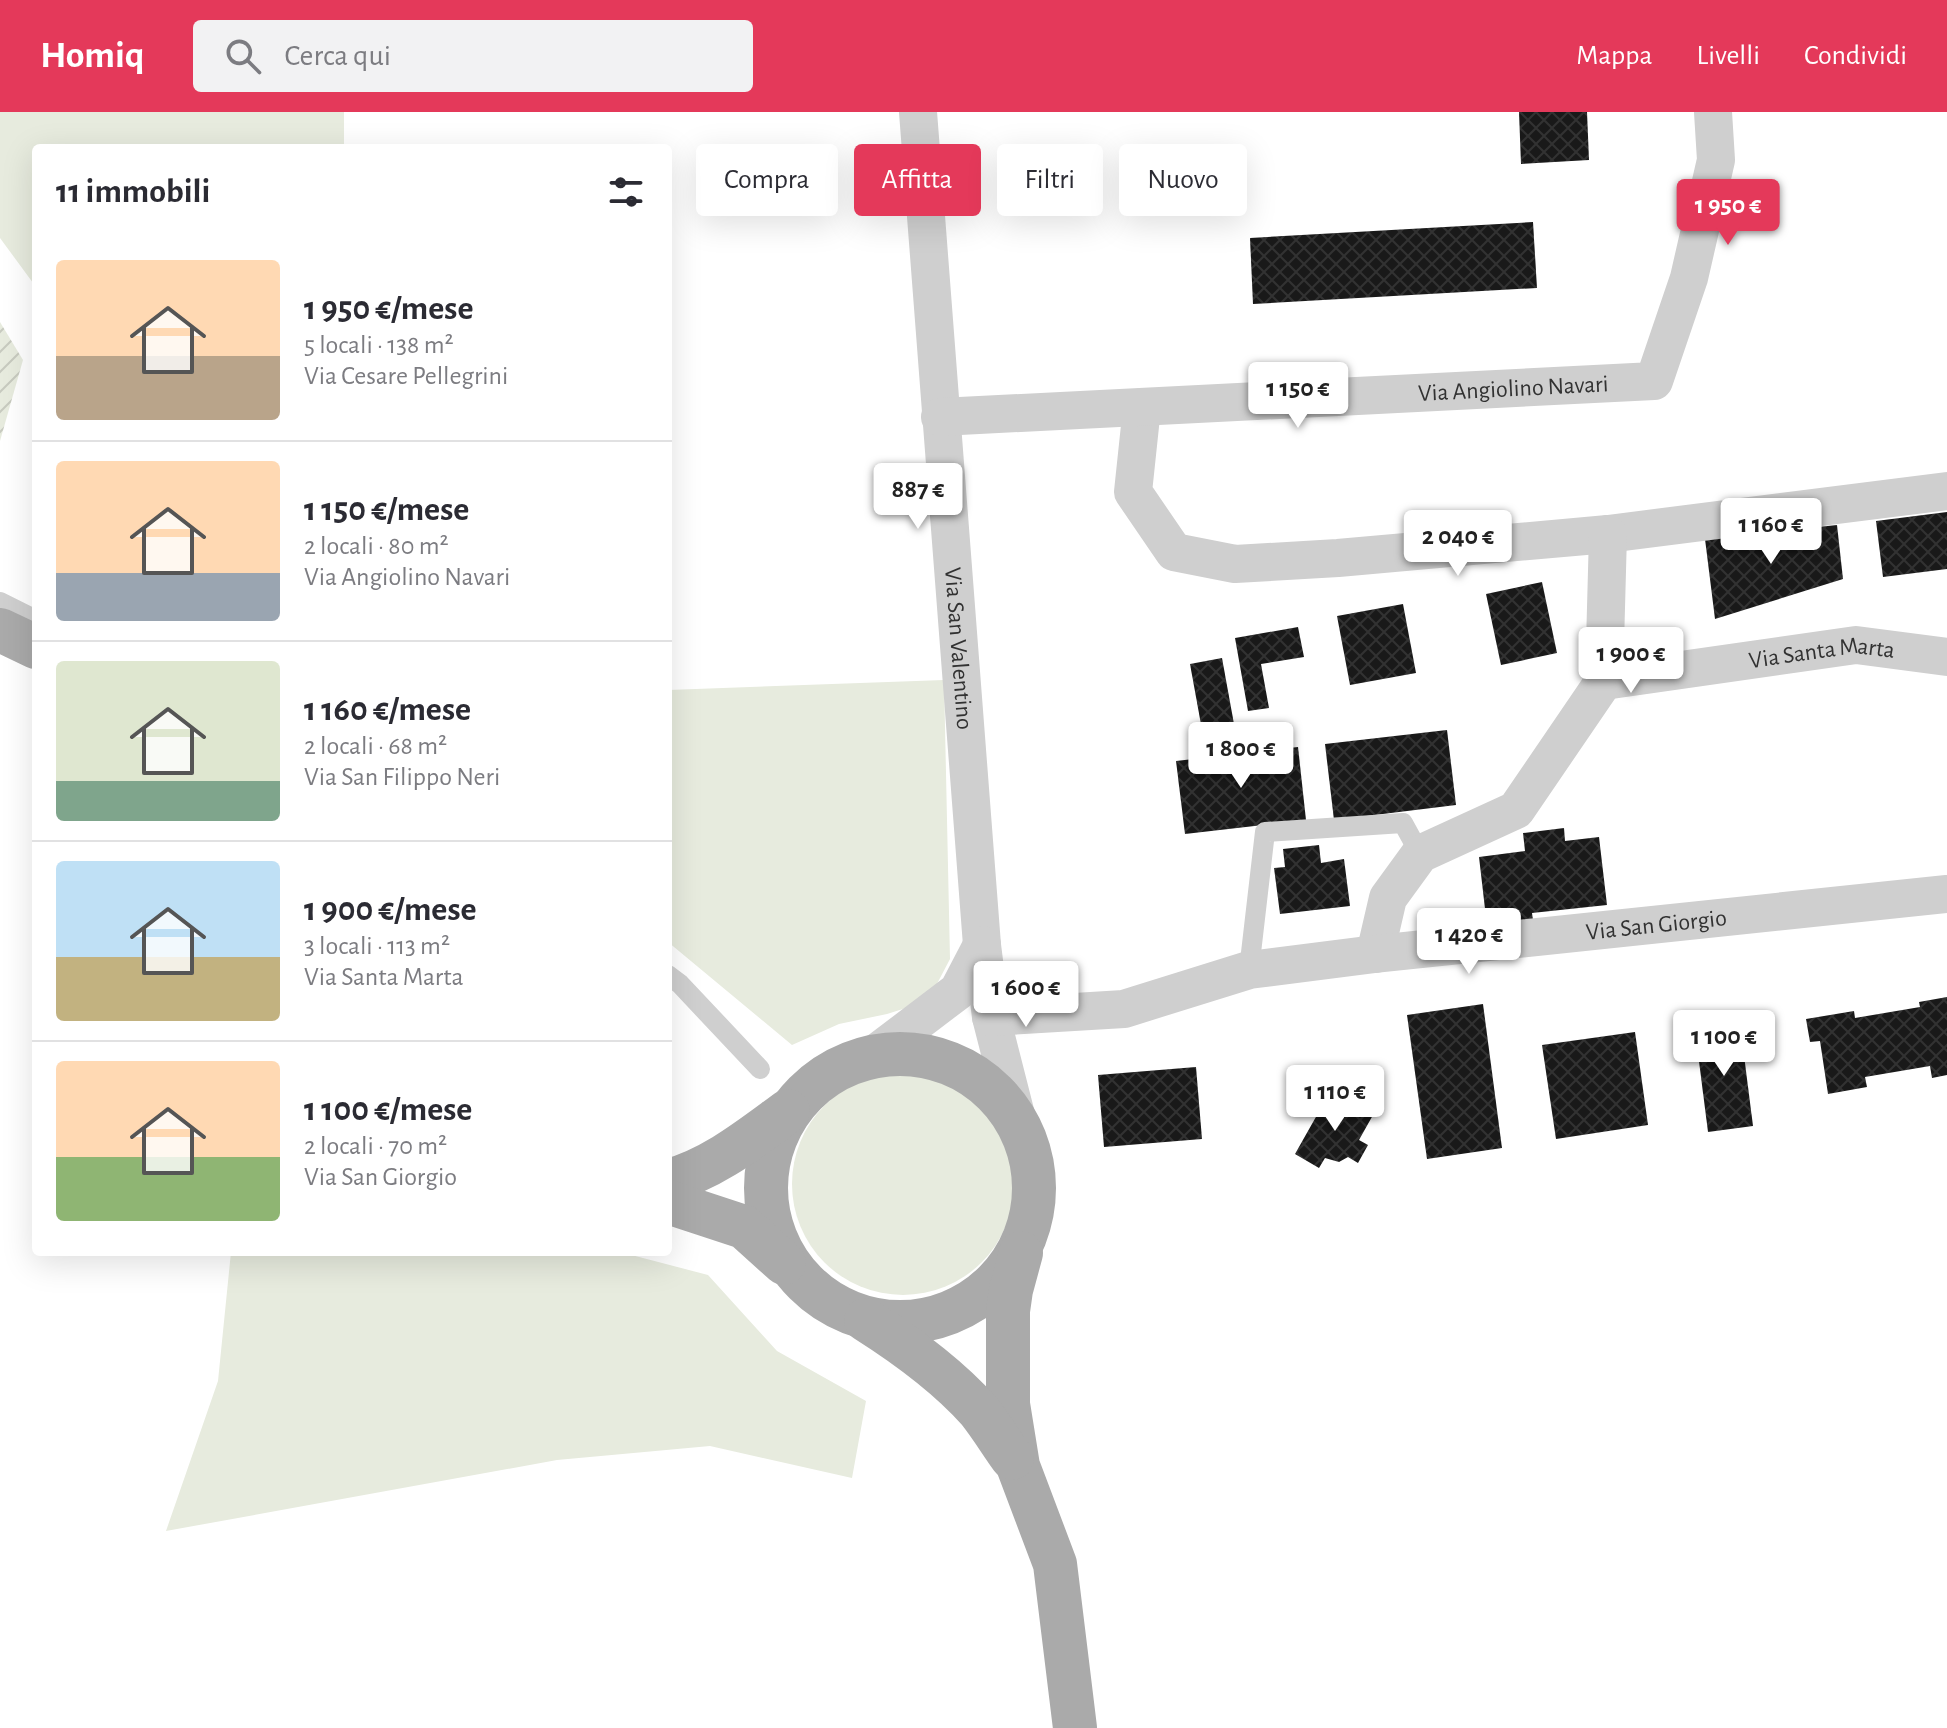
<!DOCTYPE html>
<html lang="it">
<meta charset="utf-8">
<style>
:root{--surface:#fff;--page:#f2f2f3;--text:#2b2b33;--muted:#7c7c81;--line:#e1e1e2;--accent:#e4395a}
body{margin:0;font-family:"Alegreya Sans",sans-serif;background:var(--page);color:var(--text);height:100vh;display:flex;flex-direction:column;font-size:30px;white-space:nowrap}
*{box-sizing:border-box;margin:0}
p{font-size:26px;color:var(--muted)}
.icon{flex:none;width:44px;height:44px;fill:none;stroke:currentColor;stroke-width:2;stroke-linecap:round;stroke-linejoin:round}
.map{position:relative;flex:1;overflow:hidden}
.details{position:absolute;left:32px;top:32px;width:640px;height:1112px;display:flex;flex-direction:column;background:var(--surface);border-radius:8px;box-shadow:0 8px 32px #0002}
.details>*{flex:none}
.hud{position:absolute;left:696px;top:32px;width:760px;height:72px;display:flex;gap:16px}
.price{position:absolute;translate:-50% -68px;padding:0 18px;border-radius:8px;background:#fff;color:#222;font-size:26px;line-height:52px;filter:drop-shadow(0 2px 4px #0008)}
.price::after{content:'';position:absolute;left:50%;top:48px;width:24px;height:18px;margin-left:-12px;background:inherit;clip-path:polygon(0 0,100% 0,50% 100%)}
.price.active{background:var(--accent);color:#fff}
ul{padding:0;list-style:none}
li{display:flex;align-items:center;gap:24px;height:200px;padding:0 24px}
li+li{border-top:2px solid var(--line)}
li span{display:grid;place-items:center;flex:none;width:224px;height:160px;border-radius:8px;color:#555}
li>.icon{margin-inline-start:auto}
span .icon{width:96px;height:96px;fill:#fffc;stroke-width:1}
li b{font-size:34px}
h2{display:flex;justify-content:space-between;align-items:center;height:96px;padding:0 24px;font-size:34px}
.pill{padding:0 28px;border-radius:8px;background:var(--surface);box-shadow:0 8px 32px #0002;font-size:28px;line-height:72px}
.pill.active{background:var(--accent);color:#fff}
header{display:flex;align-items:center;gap:48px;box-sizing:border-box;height:112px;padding:0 40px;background:var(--accent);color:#fff}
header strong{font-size:38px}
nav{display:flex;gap:44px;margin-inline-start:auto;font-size:28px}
.search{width:560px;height:72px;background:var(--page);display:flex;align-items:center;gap:20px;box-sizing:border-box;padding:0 28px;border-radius:8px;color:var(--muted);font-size:30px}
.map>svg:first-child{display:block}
.grass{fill:#e7ebde}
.garden{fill:url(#garden-furrows)}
.building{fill:url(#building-cross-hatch)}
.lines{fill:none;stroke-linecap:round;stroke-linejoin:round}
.service{stroke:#cfcfcf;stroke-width:20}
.minor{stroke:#cfcfcf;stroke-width:38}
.primary{stroke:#aaa;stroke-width:44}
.labels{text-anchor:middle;stroke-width:8;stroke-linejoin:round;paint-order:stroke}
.street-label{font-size:24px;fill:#323232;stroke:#fff}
</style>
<header>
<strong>Homiq</strong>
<div class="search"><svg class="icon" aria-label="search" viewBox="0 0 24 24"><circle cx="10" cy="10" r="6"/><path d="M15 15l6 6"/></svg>Cerca qui</div>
<nav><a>Mappa</a><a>Livelli</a><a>Condividi</a></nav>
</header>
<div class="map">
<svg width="1947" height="1616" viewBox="0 0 1947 1616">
<defs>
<pattern id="garden-furrows" width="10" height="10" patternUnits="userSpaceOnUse" patternTransform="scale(2)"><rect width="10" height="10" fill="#e7ebde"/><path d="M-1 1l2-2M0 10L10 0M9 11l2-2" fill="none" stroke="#c7cabf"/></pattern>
<pattern id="building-cross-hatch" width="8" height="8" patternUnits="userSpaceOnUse" patternTransform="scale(2)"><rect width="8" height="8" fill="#191919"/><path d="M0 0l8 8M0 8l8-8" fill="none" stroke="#323232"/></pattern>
</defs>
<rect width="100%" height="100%" fill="#fff"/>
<g class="grass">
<polygon points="0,0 344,0 344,36 36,36 36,175 0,126"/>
<polygon points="944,568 950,847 928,889 887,902 839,912 792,933 668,830 668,578"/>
<circle cx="903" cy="1072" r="111"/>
<polygon points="231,1140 620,1140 708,1163 777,1239 866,1289 852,1366 710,1334 557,1348 166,1419 218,1269"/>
</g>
<polygon class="garden" points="0,210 23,248 0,329"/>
<g class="building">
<polygon points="1519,0 1587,0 1589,48 1521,52"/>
<polygon points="1533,110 1537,176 1253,192 1250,126"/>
<polygon points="1947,400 1947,457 1883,465 1876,409"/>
<polygon points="1837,413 1843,467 1715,507 1705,427"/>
<polygon points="1542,470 1557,541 1501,553 1486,482"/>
<polygon points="1403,492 1416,561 1350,573 1337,504"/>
<polygon points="1298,515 1304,545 1261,552 1269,596 1248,599 1235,526"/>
<polygon points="1222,546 1236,623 1204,629 1190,552"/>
<polygon points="1447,618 1456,693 1334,708 1325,632"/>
<polygon points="1298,635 1306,708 1185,722 1176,649"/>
<polygon points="1564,716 1565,729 1599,725 1607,793 1532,801 1533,808 1487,814 1479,745 1525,739 1523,721"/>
<polygon points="1319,733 1321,751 1344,747 1350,794 1280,802 1274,756 1285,755 1283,737"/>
<polygon points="1947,885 1947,963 1932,966 1930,954 1865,965 1867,975 1828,982 1820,929 1810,930 1806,907 1854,899 1855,906 1920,895 1919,890"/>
<polygon points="1483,892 1502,1036 1427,1047 1407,903"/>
<polygon points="1740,912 1753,1014 1708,1020 1695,918"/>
<polygon points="1635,920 1648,1013 1556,1027 1542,933"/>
<polygon points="1196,955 1202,1027 1104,1035 1098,963"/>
<polygon points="1330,980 1373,1003 1359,1028 1368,1033 1358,1051 1348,1045 1339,1050 1325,1046 1319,1056 1295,1042"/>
</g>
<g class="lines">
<g class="service">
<polyline points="0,490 36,508"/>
<polyline points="1249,858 1265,720 1403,711 1420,742"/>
<polyline points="668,863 680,872 760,957"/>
</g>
<g class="minor">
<path id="s1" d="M918,0L982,833L991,905L1018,1011"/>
<polyline points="1142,295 1133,380 1174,440 1235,452 1338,446 1608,422 1947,379"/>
<path id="s2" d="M940,305L1654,269L1689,166L1716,48L1713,0"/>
<path id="s3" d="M1604,569L1856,533L1947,545"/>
<polyline points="1375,842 1388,786 1420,742 1516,698 1604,569 1608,422"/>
<path id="s4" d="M991,905L1124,897L1249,858L1375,842L1947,782"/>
<polyline points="871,945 958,879 982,833"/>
</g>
<g class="primary">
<polyline points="0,518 36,535"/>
<circle cx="900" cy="1076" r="134"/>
<path d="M668,1069C713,1057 751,1026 788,999"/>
<polyline points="668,1090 744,1115 784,1151"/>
<polyline points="1021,1141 1011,1178 1008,1199 1008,1292 1018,1354 1055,1452 1075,1616"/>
<path d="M866,1208C907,1234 947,1263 979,1299C991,1314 1001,1331 1012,1346"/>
</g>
</g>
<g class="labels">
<g class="street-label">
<text dy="8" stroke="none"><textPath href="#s2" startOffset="574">Via Angiolino Navari</textPath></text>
<text dy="8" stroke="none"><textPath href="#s1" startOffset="538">Via San Valentino</textPath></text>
<text dy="8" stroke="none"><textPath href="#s3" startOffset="220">Via Santa Marta</textPath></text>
<text dy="8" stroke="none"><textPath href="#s4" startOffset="674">Via San Giorgio</textPath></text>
</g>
</g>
</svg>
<b class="price active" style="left:1728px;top:135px">1 950 €</b>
<b class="price" style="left:1298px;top:318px">1 150 €</b>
<b class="price" style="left:918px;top:419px">887 €</b>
<b class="price" style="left:1771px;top:454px">1 160 €</b>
<b class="price" style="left:1458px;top:466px">2 040 €</b>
<b class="price" style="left:1631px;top:583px">1 900 €</b>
<b class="price" style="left:1241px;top:678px">1 800 €</b>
<b class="price" style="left:1469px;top:864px">1 420 €</b>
<b class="price" style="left:1026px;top:917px">1 600 €</b>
<b class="price" style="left:1724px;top:966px">1 100 €</b>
<b class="price" style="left:1335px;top:1021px">1 110 €</b>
<div class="hud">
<a class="pill">Compra</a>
<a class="pill active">Affitta</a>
<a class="pill">Filtri</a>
<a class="pill">Nuovo</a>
</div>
<section class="details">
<h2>11 immobili<svg class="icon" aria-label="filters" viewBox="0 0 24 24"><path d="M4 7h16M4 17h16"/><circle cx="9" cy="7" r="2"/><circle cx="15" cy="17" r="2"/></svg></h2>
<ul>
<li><span style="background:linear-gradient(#ffd9b3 60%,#b9a48a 0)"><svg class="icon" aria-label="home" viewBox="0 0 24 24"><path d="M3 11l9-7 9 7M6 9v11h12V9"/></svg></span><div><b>1 950 €/mese</b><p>5 locali · 138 m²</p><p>Via Cesare Pellegrini</p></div></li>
<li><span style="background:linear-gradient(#ffd9b3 70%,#9aa5b1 0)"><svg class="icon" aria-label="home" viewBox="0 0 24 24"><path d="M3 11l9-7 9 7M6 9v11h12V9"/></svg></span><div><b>1 150 €/mese</b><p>2 locali · 80 m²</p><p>Via Angiolino Navari</p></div></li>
<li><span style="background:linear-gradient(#dfe7d0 75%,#7fa58c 0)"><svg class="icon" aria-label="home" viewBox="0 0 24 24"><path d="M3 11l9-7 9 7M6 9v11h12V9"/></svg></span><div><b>1 160 €/mese</b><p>2 locali · 68 m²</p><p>Via San Filippo Neri</p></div></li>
<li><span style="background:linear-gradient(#bfe0f5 60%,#c2b280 0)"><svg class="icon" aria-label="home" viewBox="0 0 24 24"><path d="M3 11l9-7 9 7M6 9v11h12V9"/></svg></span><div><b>1 900 €/mese</b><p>3 locali · 113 m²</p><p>Via Santa Marta</p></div></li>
<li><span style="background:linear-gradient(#ffd9b3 60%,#8fb573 0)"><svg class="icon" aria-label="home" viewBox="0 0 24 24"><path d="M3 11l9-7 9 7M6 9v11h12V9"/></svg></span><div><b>1 100 €/mese</b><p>2 locali · 70 m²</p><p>Via San Giorgio</p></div></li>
</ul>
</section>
</div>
